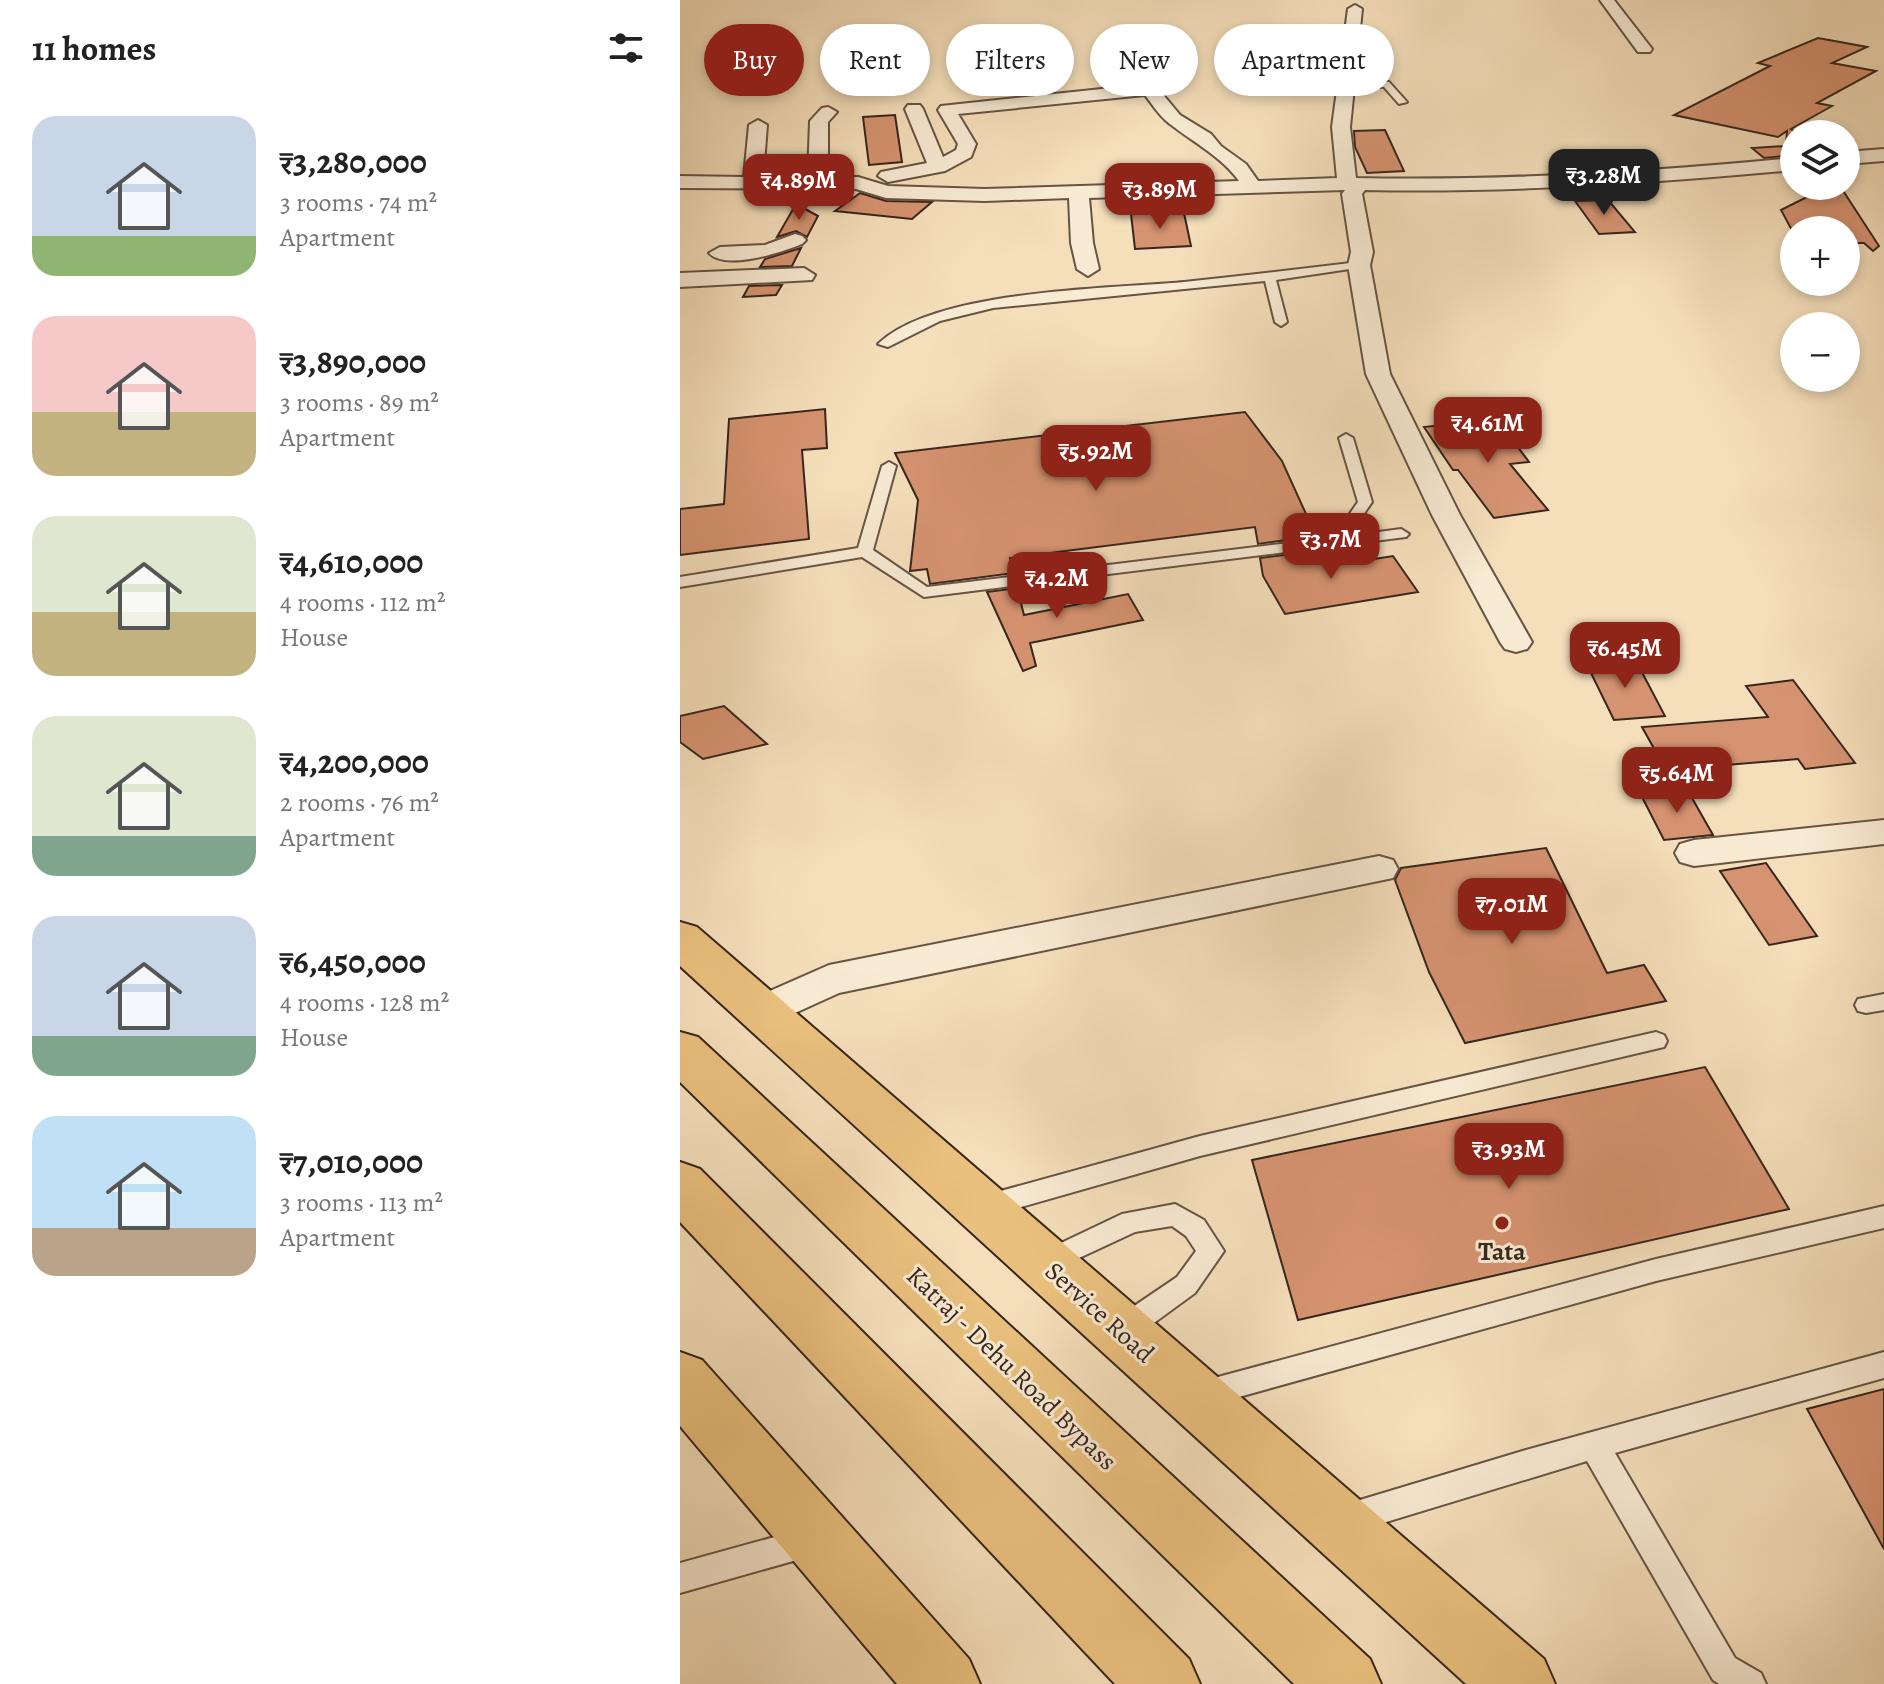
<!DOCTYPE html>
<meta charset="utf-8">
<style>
:root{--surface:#fff;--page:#f2f2f2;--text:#222;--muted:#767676;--accent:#8f2418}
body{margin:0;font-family:Alegreya,serif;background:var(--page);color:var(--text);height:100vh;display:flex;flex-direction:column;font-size:30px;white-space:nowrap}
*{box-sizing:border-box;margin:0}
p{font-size:26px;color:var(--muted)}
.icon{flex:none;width:44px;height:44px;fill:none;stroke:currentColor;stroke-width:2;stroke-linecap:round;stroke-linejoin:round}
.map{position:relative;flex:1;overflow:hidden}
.drawer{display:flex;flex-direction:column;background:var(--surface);width:680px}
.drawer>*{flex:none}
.banner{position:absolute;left:24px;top:24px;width:760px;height:72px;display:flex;gap:16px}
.controls{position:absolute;left:1100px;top:120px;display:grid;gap:16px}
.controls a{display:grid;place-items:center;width:80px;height:80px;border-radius:50%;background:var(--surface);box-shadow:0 4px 12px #0003;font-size:40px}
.price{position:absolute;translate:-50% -68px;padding:0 18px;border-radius:16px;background:var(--accent);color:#fff;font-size:26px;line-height:52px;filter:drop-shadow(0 2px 4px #0008)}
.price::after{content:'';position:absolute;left:50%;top:48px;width:24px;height:18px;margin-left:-12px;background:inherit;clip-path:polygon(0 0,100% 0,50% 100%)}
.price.active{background:#222;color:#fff}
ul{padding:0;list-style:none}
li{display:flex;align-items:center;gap:24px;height:200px;padding:0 32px}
li span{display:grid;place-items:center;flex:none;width:224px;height:160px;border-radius:24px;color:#555}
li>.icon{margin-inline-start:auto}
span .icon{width:96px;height:96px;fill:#fffc;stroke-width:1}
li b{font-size:34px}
h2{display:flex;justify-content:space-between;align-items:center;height:96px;padding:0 32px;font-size:34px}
.chip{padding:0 28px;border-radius:36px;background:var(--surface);box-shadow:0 4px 12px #0003;font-size:28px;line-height:72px}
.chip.active{background:var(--accent);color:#fff}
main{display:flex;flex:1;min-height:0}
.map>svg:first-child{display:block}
.building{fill:#d69371;stroke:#37261d;stroke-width:2}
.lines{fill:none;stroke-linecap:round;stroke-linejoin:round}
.service-casing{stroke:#665444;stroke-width:4}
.minor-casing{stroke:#665444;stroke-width:4}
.primary-casing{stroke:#37261d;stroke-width:4}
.trunk-casing{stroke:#37261d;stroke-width:4}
.service{fill:#f8ead3;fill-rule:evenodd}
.minor{fill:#f8ead3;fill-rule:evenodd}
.primary{fill:#eac07e;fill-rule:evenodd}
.trunk{fill:#eac07e;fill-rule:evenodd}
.poi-dot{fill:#8f2418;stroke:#f8ead3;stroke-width:3}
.labels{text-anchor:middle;stroke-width:6;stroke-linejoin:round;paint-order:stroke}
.near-poi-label{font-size:26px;font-weight:bold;fill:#37261d;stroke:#f8ead3}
.near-street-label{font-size:26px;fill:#37261d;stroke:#f8ead3}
</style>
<main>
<section class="drawer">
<h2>11 homes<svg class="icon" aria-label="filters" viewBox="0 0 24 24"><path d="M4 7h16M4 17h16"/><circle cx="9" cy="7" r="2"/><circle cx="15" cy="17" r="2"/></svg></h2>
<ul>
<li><span style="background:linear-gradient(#c9d6e8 75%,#8fb573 0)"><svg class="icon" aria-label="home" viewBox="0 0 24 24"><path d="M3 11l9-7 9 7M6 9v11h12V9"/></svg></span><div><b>₹3,280,000</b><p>3 rooms · 74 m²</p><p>Apartment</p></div></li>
<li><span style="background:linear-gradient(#f6c9c9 60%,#c2b280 0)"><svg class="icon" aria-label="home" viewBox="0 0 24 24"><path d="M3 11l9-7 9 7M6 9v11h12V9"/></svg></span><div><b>₹3,890,000</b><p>3 rooms · 89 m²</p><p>Apartment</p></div></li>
<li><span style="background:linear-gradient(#dfe7d0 60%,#c2b280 0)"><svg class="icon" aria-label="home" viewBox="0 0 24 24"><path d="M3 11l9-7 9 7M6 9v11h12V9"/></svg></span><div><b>₹4,610,000</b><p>4 rooms · 112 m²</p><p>House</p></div></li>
<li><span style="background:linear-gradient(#dfe7d0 75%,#7fa58c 0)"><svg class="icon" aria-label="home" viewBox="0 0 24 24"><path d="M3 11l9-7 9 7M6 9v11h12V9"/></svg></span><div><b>₹4,200,000</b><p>2 rooms · 76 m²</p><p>Apartment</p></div></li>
<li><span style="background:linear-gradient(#c9d6e8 75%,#7fa58c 0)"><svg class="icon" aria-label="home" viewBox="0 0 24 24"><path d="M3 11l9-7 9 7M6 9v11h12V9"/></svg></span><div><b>₹6,450,000</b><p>4 rooms · 128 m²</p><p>House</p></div></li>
<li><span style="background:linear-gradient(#bfe0f5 70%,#b9a48a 0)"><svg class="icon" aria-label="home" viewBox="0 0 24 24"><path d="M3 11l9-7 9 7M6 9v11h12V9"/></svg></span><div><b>₹7,010,000</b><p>3 rooms · 113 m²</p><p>Apartment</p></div></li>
</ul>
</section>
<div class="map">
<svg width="1204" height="1684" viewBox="0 0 1204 1684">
<rect width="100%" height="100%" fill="#f5dfbb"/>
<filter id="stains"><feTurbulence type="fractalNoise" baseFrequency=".0025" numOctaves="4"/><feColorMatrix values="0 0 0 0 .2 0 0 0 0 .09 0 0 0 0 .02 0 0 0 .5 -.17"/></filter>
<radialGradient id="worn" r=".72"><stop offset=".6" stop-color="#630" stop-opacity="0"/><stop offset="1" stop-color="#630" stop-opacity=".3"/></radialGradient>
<g class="building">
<polygon points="1138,38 1187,47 1152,63 1196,71 1137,103 1152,106 1111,129 1118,134 1114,134 1114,155 1084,158 1072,148 1106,146 1107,131 1098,137 994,115 1090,66 1078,63"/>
<polygon points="215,115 222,162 189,165 183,117"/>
<polygon points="705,130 724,171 687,173 675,147 674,131"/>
<polygon points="1117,186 1160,186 1199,246 1193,251 1184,243 1166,243 1166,230 1114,230 1114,234 1101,210 1129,196"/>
<polygon points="180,193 206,201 252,202 232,219 155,211"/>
<polygon points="928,200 955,232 919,234 895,201"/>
<polygon points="116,204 138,216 127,237 116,231 97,237"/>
<polygon points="504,213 511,246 455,249 451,214"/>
<polygon points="121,248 112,266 80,267 85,259"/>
<polygon points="102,285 96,295 63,297 69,286"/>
<polygon points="145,409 147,448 122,450 129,539 0,555 0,509 44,504 49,419"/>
<polygon points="565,412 602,461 636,536 578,544 575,527 330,558 334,573 250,584 247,569 230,571 238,500 215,453"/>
<polygon points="817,419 849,462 830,464 868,510 814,518 778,470 773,470 744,427"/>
<polygon points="642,550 650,566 713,556 738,592 605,614 583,576 580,558"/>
<polygon points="337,588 344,615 448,594 463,620 350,643 356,666 343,671 307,592"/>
<polygon points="955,659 985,716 934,720 906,663"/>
<polygon points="1113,680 1175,763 1125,769 1118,759 986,770 962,727 1088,717 1066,686"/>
<polygon points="44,706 87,744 23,759 0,742 0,716"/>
<polygon points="1008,791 1033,835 984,840 961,795"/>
<polygon points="866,848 927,973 964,965 986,1001 785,1043 749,972 715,880 721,868"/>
<polygon points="1086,863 1137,936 1089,945 1040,871"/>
<polygon points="1025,1067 1109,1209 618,1320 572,1160"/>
<polygon points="1204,1389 1204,1549 1127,1409"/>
</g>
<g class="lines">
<defs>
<g id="service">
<polygon points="666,80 709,82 727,102 719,104 704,87 663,85"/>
<path d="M679,262L683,263V267L596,280L607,322L601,326L595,322L585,281L313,308L260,321L208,347L198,344C254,290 426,289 504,282C562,276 621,269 679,262Z"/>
<polygon points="666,434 673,438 692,502 672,531 661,537 721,529 729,534 726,537 244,597 182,557 0,587 0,577 178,548 202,466 209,462 216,466 193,550 247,587 634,540 662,525 678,502 659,438"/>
<polygon points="1204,994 1204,1010 1186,1013 1178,1011 1175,1005 1178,999"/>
<polygon points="976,1032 984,1035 987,1041 984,1047 520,1156 306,1217 297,1213 293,1206 297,1199 306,1195 520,1136"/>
<polygon points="495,1204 524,1220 544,1251 515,1293 452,1339 442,1342 432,1339 428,1330 432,1321 497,1277 516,1251 506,1236 492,1226 455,1232 369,1272 360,1269 356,1261 360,1253 442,1214"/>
<polygon points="1204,1206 1204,1228 976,1281 523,1407 513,1403 509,1394 513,1385 523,1381 976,1259"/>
<polygon points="1204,1352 1204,1378 935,1453 1055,1658 1081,1673 1086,1684 1039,1684 1033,1680 907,1461 670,1533 659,1528 655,1518 659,1508 670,1503 846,1450"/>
<polygon points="127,1528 138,1532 142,1543 138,1554 0,1593 0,1563"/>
</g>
<g id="minor">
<polygon points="920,0 934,0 972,49 970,52 958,52"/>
<path d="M675,5L682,9L670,127L676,178C822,181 968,172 1114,158V170C972,183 828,193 685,190L682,194L693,252L690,265L710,374L780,515L852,642L847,649L836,652L825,649L820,642L752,515L686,374L668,265L671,252L662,194L665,190L409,198L413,243L419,269L408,276L397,269L391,243L389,198L305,201L206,198L176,189L0,188V176L64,177L69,125L78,120L87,125L83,177H128L130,121L142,108L148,107L157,112L148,122V177H178L208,186L305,189L559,181C542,157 513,142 490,124C480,117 472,104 465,95L278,114L296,144L291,157L265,171L208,182L198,176L201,172L247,163L225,109L228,105H240L243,109L263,157L276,150L278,144L258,110L261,106L469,84L475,85L500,115L531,134L541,146L566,164L578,181L657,178L652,127L668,9Z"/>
<polygon points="1204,149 1204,161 1166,164 1166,152"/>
<path d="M115,234L122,236L126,240L122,244C103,252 45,271 29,253L40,247L85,245Z"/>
<polygon points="124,268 135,275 132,280 0,287 0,273"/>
<polygon points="1204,820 1204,844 1014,866 1000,862 995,853 1000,844 1014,840"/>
<polygon points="699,856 713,860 718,869 713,878 159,993 82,1028 67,1023 61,1012 67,1001 149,965"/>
</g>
<g id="primary">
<polygon points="0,922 17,927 864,1659 875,1684 786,1684 0,966"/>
<polygon points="0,1352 22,1360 289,1659 300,1684 217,1684 0,1426"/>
</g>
<g id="trunk">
<polygon points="0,1032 18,1037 690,1659 701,1684 614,1684 0,1082"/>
<polygon points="0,1162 20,1169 509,1659 520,1684 435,1684 0,1222"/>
</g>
</defs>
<use href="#service" class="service-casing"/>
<use href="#minor" class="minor-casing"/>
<use href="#primary" class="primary-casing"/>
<use href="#trunk" class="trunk-casing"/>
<use href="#service" class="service"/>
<use href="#minor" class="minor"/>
<use href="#primary" class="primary"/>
<use href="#trunk" class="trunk"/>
</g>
<circle class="poi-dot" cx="822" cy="1223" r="8"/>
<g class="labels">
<g class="near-poi-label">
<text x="822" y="1260">Tata</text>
</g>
<g class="near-street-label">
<text transform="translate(420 1312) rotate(42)" y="9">Service Road</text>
<text transform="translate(332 1368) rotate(44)" y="9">Katraj - Dehu Road Bypass</text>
</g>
</g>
<rect width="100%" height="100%" filter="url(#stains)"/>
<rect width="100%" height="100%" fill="url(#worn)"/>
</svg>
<div class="controls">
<a><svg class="icon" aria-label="layers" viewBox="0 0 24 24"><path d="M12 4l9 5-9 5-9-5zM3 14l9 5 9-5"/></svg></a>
<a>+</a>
<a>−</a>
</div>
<b class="price active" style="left:924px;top:217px">₹3.28M</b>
<b class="price" style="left:119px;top:222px">₹4.89M</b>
<b class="price" style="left:480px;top:231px">₹3.89M</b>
<b class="price" style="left:808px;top:465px">₹4.61M</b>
<b class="price" style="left:416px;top:493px">₹5.92M</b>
<b class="price" style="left:651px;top:581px">₹3.7M</b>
<b class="price" style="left:377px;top:620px">₹4.2M</b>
<b class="price" style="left:945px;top:690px">₹6.45M</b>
<b class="price" style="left:997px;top:815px">₹5.64M</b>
<b class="price" style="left:832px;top:946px">₹7.01M</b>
<b class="price" style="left:829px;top:1191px">₹3.93M</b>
<div class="banner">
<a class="chip active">Buy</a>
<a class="chip">Rent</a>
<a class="chip">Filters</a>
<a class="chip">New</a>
<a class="chip">Apartment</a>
</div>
</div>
</main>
